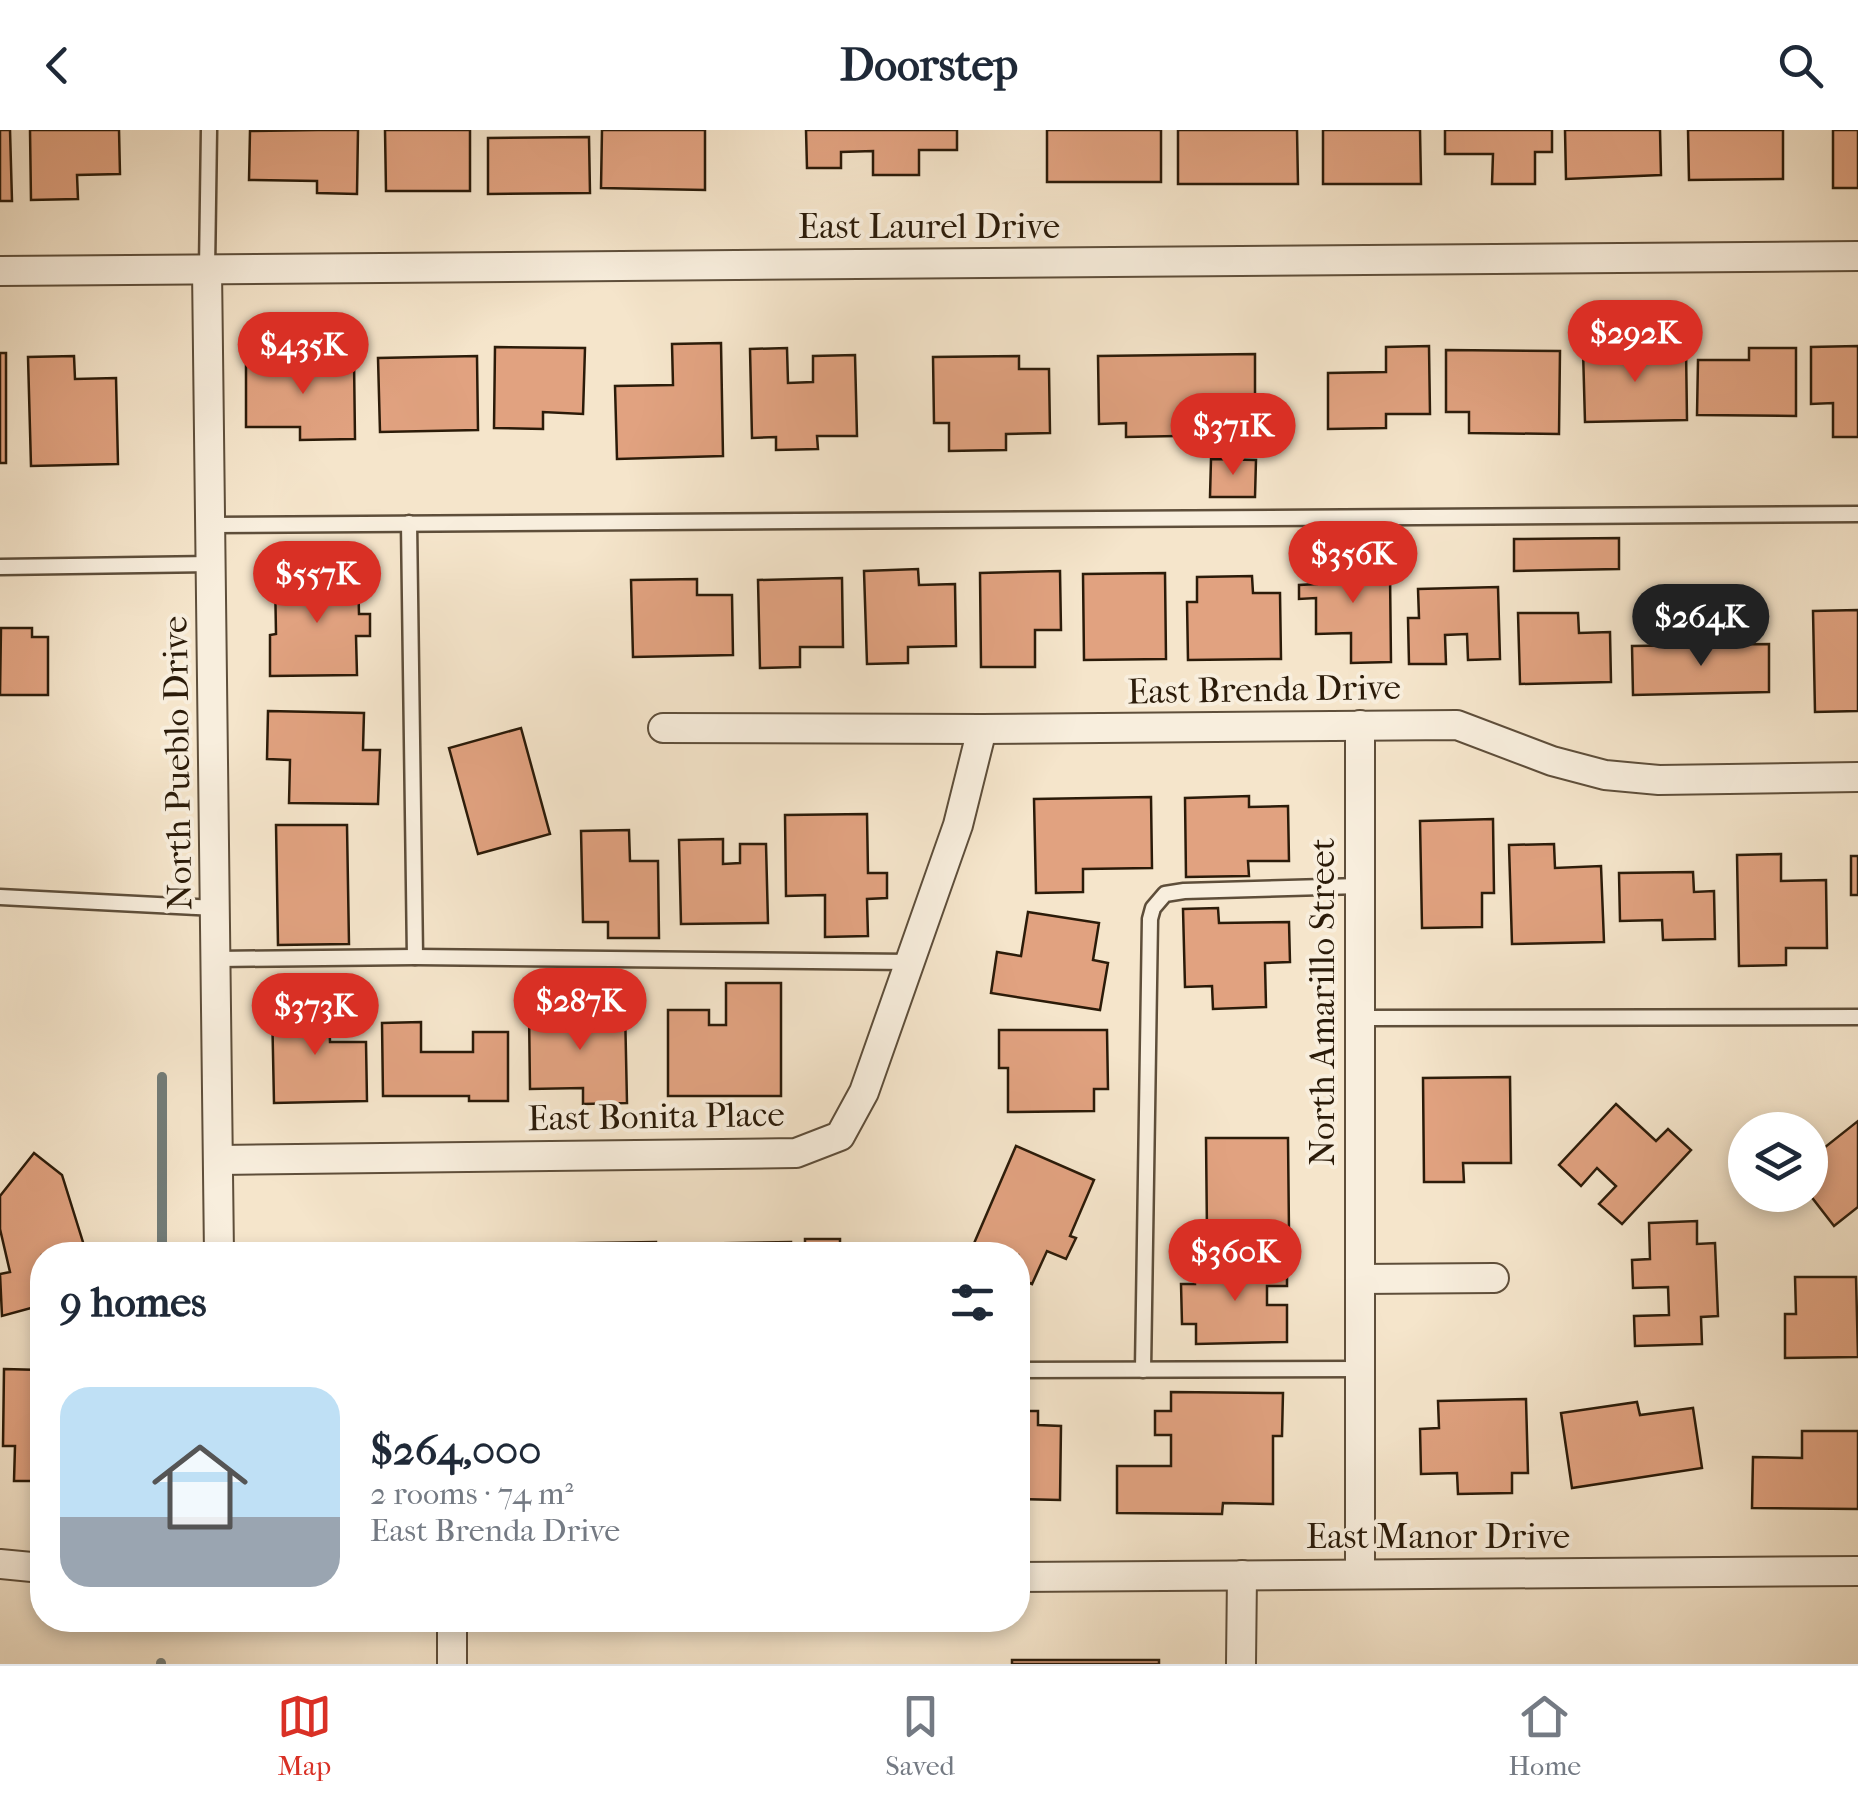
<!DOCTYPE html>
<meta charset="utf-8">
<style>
:root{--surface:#fff;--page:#f6f6f7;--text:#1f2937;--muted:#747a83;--line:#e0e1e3;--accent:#d93025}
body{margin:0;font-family:"IM FELL French Canon",serif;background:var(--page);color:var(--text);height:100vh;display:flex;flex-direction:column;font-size:38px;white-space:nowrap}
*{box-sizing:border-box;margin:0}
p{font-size:32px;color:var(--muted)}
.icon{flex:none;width:55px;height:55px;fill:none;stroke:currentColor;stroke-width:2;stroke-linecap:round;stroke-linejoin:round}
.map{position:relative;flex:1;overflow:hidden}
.drawer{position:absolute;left:30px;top:1112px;width:1000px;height:390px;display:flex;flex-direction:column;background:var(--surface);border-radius:40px;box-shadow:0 5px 15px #0003}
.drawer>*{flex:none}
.fabs{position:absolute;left:1728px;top:982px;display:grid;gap:20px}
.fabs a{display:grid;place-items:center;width:100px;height:100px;border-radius:50%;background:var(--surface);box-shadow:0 5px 15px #0003;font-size:50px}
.price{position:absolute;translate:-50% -85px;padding:0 22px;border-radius:35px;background:var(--accent);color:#fff;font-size:32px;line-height:65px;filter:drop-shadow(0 2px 5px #0008)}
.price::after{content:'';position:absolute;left:50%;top:60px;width:30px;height:22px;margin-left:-15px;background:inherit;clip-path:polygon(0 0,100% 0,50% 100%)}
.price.active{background:#222;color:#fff}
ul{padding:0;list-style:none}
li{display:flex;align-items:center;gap:30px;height:250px;padding:0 30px}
li span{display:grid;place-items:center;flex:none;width:280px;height:200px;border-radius:30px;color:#555}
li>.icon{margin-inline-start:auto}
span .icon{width:120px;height:120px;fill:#fffc;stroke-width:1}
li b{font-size:42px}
h2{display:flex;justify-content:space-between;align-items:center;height:120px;padding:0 30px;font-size:42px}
header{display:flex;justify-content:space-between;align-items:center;height:130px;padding:0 30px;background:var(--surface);font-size:45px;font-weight:700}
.dock{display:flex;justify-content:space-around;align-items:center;height:140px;border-top:2px solid var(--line);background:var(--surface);font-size:28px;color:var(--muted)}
.dock a{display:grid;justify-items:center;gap:5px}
.dock .active{color:var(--accent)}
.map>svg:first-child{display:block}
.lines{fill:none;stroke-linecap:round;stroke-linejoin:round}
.stream{stroke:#727c78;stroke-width:10}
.building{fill:#e1a280;stroke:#2b1b09;stroke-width:2.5}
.service-casing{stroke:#5e4e3a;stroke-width:19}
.minor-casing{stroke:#5e4e3a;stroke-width:32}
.service{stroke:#f8eedd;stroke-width:14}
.minor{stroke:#f8eedd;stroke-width:28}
.labels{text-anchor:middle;stroke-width:8;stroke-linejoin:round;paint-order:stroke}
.street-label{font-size:35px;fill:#2b1b09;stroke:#f8eedd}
</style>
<header><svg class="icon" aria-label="back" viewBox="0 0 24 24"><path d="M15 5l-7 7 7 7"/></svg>Doorstep<svg class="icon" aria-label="search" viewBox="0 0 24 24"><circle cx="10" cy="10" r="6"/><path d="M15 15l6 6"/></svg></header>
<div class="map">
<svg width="1858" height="1534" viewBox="0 0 1858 1534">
<rect width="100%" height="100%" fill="#f5e5cb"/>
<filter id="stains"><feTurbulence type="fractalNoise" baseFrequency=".002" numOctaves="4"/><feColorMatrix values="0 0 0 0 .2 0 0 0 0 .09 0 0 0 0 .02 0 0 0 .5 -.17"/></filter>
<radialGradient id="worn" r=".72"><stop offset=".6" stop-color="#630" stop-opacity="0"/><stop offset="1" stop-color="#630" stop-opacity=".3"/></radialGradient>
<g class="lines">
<g class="stream">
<polyline points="162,947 162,1125"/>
<polyline points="161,1533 161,1534"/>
</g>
</g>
<g class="building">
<polygon points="0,0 10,0 12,71 0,71"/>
<polygon points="30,0 119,0 120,44 77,45 78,69 31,70"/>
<polygon points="318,0 358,0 357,64 317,63 317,51 249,50 250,1"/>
<polygon points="385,0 470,0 470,61 386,61"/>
<polygon points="602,0 705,0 705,60 601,58"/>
<polygon points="806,0 957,0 957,20 919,20 919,45 873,45 873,21 841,22 841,38 807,38"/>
<rect x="1047" y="0" width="114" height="52"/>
<polygon points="1178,0 1297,0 1298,54 1178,54"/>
<polygon points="1323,0 1420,0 1421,54 1323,54"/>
<polygon points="1445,0 1552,0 1552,22 1535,22 1535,54 1492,54 1493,24 1445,24"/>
<polygon points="1565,0 1660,0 1661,45 1566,49"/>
<polygon points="1688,0 1783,0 1783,49 1689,50"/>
<rect x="1833" y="0" width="25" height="58"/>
<polygon points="589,7 590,63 488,64 488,8"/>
<polygon points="721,213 723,326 617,329 615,256 673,255 672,214"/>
<polygon points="1429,216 1430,284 1386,284 1386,298 1328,299 1328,243 1386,242 1386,217"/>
<polygon points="1858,216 1858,307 1833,307 1833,273 1811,274 1811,217"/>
<polygon points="495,217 585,218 583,284 543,282 543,299 494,298"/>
<polygon points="787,218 788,253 813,252 813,226 855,225 857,306 817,306 818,319 776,320 776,307 752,308 750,219"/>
<polygon points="1686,218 1687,290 1585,292 1583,220"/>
<polygon points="1749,218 1796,218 1796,286 1697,285 1698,230 1749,230"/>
<polygon points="1446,220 1560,221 1559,304 1469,303 1469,282 1446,282"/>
<rect x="0" y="223" width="6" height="110"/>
<polygon points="1255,224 1255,292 1228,292 1229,305 1126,307 1126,293 1099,294 1098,226"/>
<polygon points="74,226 75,249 116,248 118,334 31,336 28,227"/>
<polygon points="477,226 478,300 380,302 378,228"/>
<polygon points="1019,226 1019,239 1049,239 1050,303 1006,304 1006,320 949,321 949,293 934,293 933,227"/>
<polygon points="354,230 355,309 300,310 300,297 246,297 246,231"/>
<polygon points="1211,329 1256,330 1255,367 1210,367"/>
<polygon points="1619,408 1619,439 1514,441 1514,409"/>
<polygon points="1368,426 1368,444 1390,444 1391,532 1351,533 1351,503 1316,504 1316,468 1299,469 1299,455 1317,454 1316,427"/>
<polygon points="918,439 919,455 955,454 956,516 908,517 908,533 867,534 864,441"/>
<polygon points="1060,441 1061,500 1035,500 1035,537 981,537 980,443"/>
<polygon points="1165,443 1166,529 1084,530 1083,444"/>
<polygon points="358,445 359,484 370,484 370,506 356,506 357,545 270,546 270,505 276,504 275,446"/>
<polygon points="1252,446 1253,463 1280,463 1281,529 1188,530 1187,472 1197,472 1197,447"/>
<polygon points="842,448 843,517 800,517 800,537 760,538 758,450"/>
<polygon points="697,449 697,465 732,465 733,525 633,527 631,450"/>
<polygon points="1498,457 1500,529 1468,530 1467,504 1445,505 1446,534 1409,534 1408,488 1419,488 1418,459"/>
<polygon points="1858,480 1858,581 1815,582 1813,481"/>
<polygon points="1518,483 1578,483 1579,503 1610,502 1611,552 1520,554"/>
<polygon points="1,498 32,498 32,507 48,507 48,565 0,565"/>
<polygon points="1769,514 1769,562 1633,565 1632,516"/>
<polygon points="268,581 364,583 363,620 380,620 378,674 289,673 290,630 267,629"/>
<polygon points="521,598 550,704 478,724 449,618"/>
<polygon points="1249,666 1249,677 1288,676 1289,731 1248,731 1249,746 1186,747 1185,668"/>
<polygon points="1151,667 1152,738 1083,739 1083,762 1036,763 1034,669"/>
<polygon points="867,684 868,743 887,743 887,768 867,769 868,806 825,807 825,765 786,766 785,685"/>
<polygon points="1493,689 1494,763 1482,763 1482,797 1422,798 1420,691"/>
<polygon points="276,695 347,695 349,814 278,815"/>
<polygon points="629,700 630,731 658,731 659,808 608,808 608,792 583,792 581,701"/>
<polygon points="723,709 723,734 740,733 740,714 766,714 768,793 681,794 679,710"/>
<polygon points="1554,714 1555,738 1601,736 1604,812 1512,814 1509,715"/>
<polygon points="1781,724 1781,751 1826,750 1827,818 1786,818 1786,835 1739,836 1737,725"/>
<rect x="1851" y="726" width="7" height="39"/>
<polygon points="1693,742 1694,762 1714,761 1715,809 1663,810 1662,790 1620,791 1619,743"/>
<polygon points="1218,778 1219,793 1289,792 1290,832 1265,833 1266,877 1213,879 1212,856 1185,857 1183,779"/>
<polygon points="1028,782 1099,793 1093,830 1108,833 1100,880 991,863 997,822 1021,826"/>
<polygon points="726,853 781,853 781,966 668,966 668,880 709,880 709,895 726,895"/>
<polygon points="329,874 330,912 366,912 367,971 274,973 272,875"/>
<polygon points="625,878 627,973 583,974 583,958 530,959 529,880"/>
<polygon points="421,892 421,922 473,922 473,902 508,902 508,971 469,971 469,966 383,966 382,893"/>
<polygon points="999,900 1107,900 1108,959 1094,959 1094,981 1008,982 1008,938 999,938"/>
<polygon points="1510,947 1511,1033 1463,1033 1464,1052 1424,1052 1423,948"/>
<polygon points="1616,974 1656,1011 1668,999 1691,1020 1622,1094 1599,1074 1616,1056 1597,1038 1581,1056 1559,1035"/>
<polygon points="1858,991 1858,1077 1834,1096 1810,1065 1810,1029"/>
<polygon points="1206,1008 1288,1008 1289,1102 1207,1103"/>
<polygon points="1016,1016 1094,1050 1070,1106 1076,1108 1066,1129 1047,1121 1032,1154 1018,1148 1018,1125 969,1125"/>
<polygon points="34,1023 62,1045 87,1125 42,1125 42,1175 2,1186 0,1144 10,1142 0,1099 0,1066"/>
<polygon points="1697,1091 1697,1114 1715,1113 1718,1186 1701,1187 1702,1214 1635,1216 1634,1186 1669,1185 1668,1157 1633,1158 1632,1130 1650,1129 1649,1093"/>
<rect x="805" y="1109" width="35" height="16"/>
<polygon points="656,1112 656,1125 526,1125 526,1114"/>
<polygon points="791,1112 791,1125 682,1125 682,1114"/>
<polygon points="366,1115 366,1125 255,1125 255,1118"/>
<polygon points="512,1115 512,1125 382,1125 382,1117"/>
<polygon points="1287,1133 1287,1156 1267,1156 1267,1175 1287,1175 1287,1212 1196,1214 1196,1194 1182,1194 1181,1154 1195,1154 1195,1134"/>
<polygon points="1795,1147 1856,1147 1858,1227 1785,1228 1785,1184 1796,1184"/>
<polygon points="4,1239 42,1240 42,1351 14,1351 15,1316 3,1316"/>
<polygon points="1171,1262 1283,1263 1282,1306 1273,1306 1273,1374 1223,1373 1222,1384 1117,1383 1117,1336 1171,1336 1171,1305 1155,1305 1155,1281 1171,1281"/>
<polygon points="1526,1269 1528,1343 1512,1343 1512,1363 1458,1364 1457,1343 1421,1344 1420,1299 1439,1298 1438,1271"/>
<polygon points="1637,1272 1640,1285 1693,1278 1702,1338 1572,1358 1561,1283"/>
<polygon points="1018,1281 1038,1281 1038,1295 1061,1296 1060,1370 1018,1369"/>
<polygon points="1802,1301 1858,1301 1858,1379 1752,1378 1753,1327 1802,1328"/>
<rect x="1012" y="1530" width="147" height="4"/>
</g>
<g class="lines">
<defs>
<g id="service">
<polyline points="207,139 209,0"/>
<polyline points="409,393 415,827"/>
<polyline points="211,395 1858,384"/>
<polyline points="0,437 212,434"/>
<polyline points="0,767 216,778"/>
<polyline points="217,829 415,827 910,832"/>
<polyline points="1360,888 1858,887"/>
<polyline points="1018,1240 1360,1239"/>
<polyline points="1143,1240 1150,789 1153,778 1165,764 1184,761 1360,756"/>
</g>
<g id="minor">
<polyline points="207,139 219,1125"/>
<polyline points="0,141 1858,126"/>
<polyline points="1360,595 1360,1444"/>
<polyline points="663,598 982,599 1457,595 1552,631 1605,645 1659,650 1858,647"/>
<polyline points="220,1030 796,1023 840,1006 864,962 958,695 982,599"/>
<polyline points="1360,1149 1494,1148"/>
<polyline points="0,1434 42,1438"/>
<polyline points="1018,1447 1858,1441"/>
<polyline points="452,1490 452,1534"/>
<polyline points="1241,1534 1242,1445"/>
</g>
</defs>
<use href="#service" class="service-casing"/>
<use href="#minor" class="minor-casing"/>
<use href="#service" class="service"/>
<use href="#minor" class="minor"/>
</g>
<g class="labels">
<g class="street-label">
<text x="929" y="108">East Laurel Drive</text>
<text transform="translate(1264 559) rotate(-1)" y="12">East Brenda Drive</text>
<text transform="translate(177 633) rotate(-91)" y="12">North Pueblo Drive</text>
<text transform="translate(1322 872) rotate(-90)" y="12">North Amarillo Street</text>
<text transform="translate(656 986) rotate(-1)" y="12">East Bonita Place</text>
<text x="1438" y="1418">East Manor Drive</text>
</g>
</g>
<rect width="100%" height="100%" filter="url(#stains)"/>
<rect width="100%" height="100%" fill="url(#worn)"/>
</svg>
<div class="fabs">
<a><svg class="icon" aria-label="layers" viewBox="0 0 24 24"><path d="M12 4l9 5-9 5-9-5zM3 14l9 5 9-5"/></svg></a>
</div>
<b class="price" style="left:1635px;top:255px">$292K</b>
<b class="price" style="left:303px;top:267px">$435K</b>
<b class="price" style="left:1233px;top:348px">$371K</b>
<b class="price" style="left:1353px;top:476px">$356K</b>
<b class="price" style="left:317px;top:496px">$557K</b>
<b class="price active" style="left:1701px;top:539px">$264K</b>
<b class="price" style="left:580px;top:923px">$287K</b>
<b class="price" style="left:315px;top:928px">$373K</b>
<b class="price" style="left:1235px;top:1174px">$360K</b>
<section class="drawer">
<h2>9 homes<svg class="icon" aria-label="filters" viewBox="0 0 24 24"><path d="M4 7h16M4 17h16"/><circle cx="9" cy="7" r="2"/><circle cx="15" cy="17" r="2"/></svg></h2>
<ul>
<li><span style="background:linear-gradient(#bfe0f5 65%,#9aa5b1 0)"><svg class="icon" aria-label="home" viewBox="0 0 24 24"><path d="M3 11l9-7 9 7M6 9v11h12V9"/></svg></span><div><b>$264,000</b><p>2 rooms · 74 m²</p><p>East Brenda Drive</p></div></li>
</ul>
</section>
</div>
<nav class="dock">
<a class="active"><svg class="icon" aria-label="map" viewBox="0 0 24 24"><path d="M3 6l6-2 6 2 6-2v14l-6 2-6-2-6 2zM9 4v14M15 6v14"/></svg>Map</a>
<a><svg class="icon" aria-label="saved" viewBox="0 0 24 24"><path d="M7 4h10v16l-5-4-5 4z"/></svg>Saved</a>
<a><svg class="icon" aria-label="home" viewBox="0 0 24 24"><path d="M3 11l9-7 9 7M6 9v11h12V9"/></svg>Home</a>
</nav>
